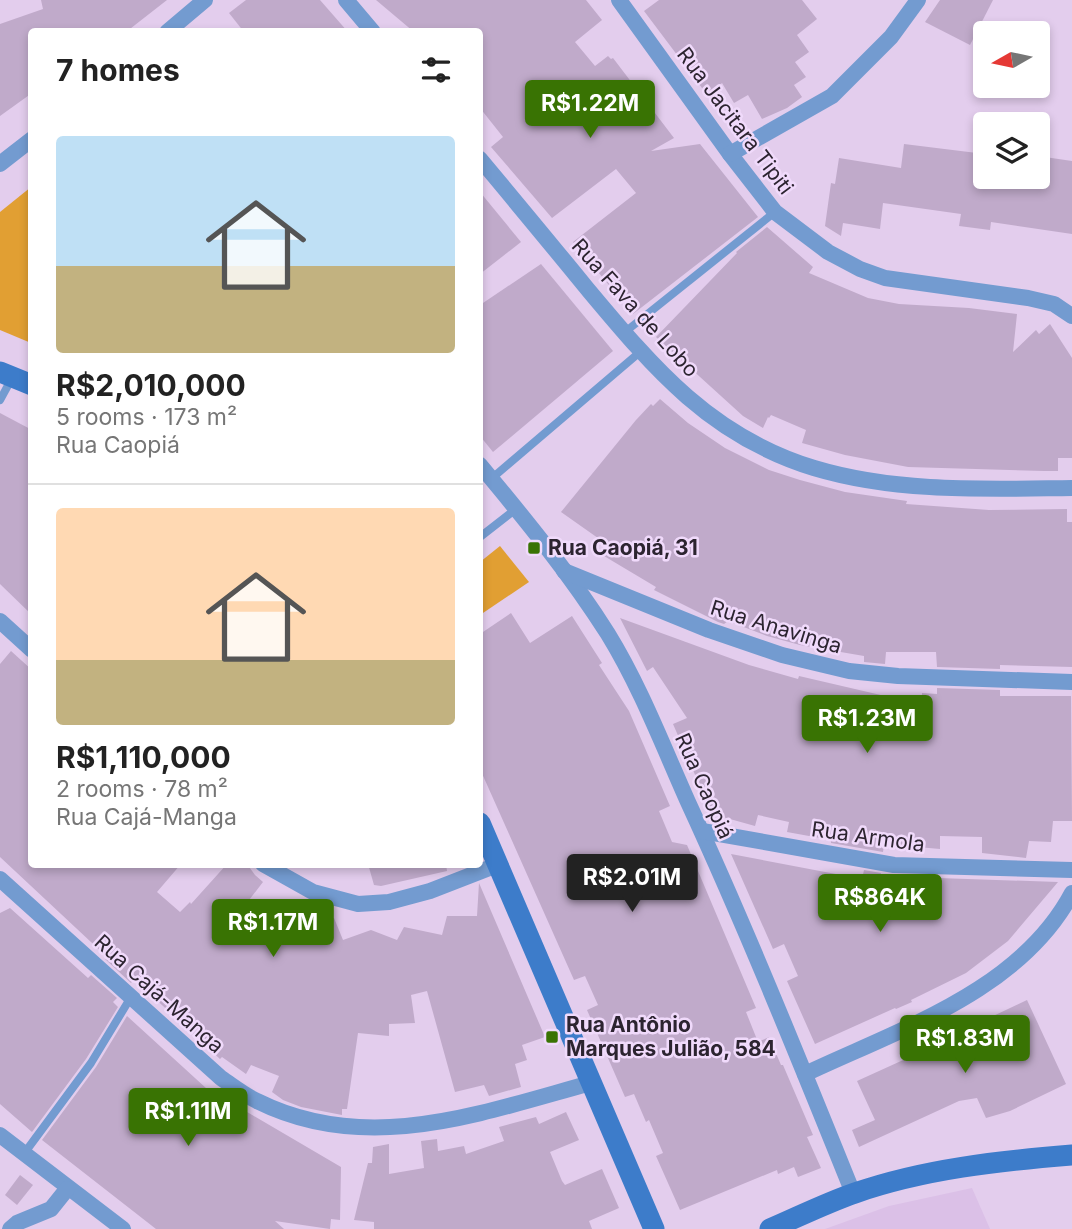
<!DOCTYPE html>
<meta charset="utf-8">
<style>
:root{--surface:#fff;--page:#f2f2f2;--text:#222;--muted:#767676;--line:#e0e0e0;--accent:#397303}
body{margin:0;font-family:Inter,sans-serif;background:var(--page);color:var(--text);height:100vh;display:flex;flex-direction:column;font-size:26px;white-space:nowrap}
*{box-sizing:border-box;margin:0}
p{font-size:23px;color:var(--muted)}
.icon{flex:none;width:38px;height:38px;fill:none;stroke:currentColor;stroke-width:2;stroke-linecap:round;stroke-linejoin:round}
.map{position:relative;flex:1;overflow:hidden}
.sheet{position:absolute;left:28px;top:28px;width:455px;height:840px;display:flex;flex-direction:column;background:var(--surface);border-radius:7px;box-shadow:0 4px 10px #0003}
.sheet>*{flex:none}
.needle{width:46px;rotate:261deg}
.buttons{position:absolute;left:973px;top:21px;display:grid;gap:14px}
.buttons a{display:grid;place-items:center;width:77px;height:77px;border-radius:7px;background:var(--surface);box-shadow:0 4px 10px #0003;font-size:35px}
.price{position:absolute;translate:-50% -60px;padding:0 16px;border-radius:7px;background:var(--accent);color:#fff;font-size:23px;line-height:46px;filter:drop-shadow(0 2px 4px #0008)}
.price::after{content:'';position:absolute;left:50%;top:42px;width:21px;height:16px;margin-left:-10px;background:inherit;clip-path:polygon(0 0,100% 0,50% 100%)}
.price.current{background:#222;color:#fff}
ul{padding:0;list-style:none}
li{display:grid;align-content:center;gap:14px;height:371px;padding:0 28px}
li+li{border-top:2px solid var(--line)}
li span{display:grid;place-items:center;height:217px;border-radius:7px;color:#555}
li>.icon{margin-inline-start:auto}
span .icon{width:126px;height:126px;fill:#fffc;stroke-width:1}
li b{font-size:30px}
h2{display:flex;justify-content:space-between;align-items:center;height:84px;padding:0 28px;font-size:30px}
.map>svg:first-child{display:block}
.built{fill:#dbc0e7}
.green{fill:#e19f33}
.building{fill:#c0aaca}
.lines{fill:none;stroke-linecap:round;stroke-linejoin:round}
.lane{stroke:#739bd0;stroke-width:8}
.street{stroke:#739bd0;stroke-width:16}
.secondary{stroke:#3d7cca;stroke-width:21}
.poi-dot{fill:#397303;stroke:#f0dafb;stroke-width:2.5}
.labels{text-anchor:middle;stroke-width:5;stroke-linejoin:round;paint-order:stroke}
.street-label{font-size:21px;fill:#2c2430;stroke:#f0dafb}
.poi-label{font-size:21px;font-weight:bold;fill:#2c2430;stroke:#f0dafb;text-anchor:start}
</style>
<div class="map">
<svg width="1072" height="1229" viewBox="0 0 1072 1229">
<rect width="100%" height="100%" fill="#e3cded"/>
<polygon class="built" points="972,1188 990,1229 825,1229 889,1206"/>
<g class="green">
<polygon points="31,187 31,343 0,330 0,212"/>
<polygon points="500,546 529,582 480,615 480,562"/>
</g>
<g class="building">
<polygon points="41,0 167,0 126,32 32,32 32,93 0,116 0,24 43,9"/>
<polygon points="246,0 320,0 348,32 244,32 229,13"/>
<polygon points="376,0 586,0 602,20 575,42 595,66 608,56 611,59 613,58 674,138 651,151 700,144 758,217 633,314 573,242 636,193 616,169 552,218 491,147 503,137 480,108 480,32 414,32"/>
<polygon points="659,0 802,0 817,19 797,35 809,52 795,62 806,77 794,85 802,97 787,108 762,119 748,95 734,103 722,83 708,96 644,11"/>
<polygon points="940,0 993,0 970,45 925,22"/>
<polygon points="904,144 985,154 985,177 1038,177 1038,156 1072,161 1072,234 991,222 990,230 959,226 961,214 883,203 880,229 843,223 841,236 825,226 831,183 835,184 839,158 901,168"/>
<polygon points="480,192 521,242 480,274"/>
<polygon points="767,227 813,267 809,273 868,298 899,304 969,308 1017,314 1013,352 1036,330 1039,334 1050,324 1072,358 1072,458 1058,458 1058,471 1044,471 908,467 845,455 802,443 806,430 771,415 769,418 768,417 763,428 743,416 656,337 737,253 736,252"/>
<polygon points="541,264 613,351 493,452 480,436 480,305"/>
<polygon points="660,399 688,423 725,448 769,470 800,480 845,492 907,501 906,504 989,510 1067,509 1067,522 1072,522 1072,667 1000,665 1000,669 937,667 936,652 886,652 885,664 864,662 864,656 800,645 767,636 728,621 724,624 718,622 654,590 656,587 599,553 605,543 561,512 636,420 651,404 653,406"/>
<polygon points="0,413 32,430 32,615 0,584"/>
<polygon points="511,613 530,643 572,616 602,663 599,665 629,711 670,806 659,811 672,842 687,845 756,1008 746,1012 758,1042 769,1037 781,1065 783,1065 813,1135 807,1137 821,1168 798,1177 794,1167 778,1174 777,1170 680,1210 656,1156 663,1153 649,1120 646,1122 634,1094 625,1097 587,1010 598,1005 585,976 574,980 480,769 480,634"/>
<polygon points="620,618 749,665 798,679 799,676 885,696 883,715 921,718 922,693 937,694 937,688 1000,690 1000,696 1071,696 1072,821 1053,821 1051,842 1029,841 1026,858 982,853 982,837 940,836 940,849 884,844 883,852 831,843 831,840 787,832 789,822 758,815 755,826 712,814 673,724 687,718 653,667 647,671"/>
<polygon points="11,651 32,670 32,864 181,864 157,892 180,912 190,902 191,904 227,864 247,864 255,875 263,882 246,904 248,906 240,916 277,939 286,919 334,918 343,940 371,930 397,940 404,927 442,935 447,916 477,916 479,883 545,1037 522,1045 527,1060 515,1064 521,1087 489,1096 484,1085 455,1092 427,991 411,995 415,1023 389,1024 389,1036 358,1033 347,1109 342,1109 342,1115 301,1107 283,1100 272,1092 279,1076 251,1065 246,1074 222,1057 220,1059 134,979 131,983 105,959 107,957 0,857 0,664"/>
<polygon points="731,854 862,879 864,870 881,873 880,876 1058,882 1008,941 966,973 911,1000 912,1002 896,1009 895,1008 815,1044 787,981 798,976 784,944 773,949"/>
<polygon points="368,864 446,864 447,871 381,886 374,885"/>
<polygon points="10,908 88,978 91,975 117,998 113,1002 118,1007 86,1059 32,1132 0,1104 0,913"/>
<polygon points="1027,1000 1066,1084 1010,1111 986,1118 977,1098 959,1101 859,1147 852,1130 875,1120 857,1081 923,1051 934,1049 938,1042 975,1037 970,1027"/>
<polygon points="127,1016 218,1099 242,1109 341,1167 340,1220 331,1219 330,1229 275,1221 284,1229 156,1229 42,1140 96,1067"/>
<polygon points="566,1112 579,1140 550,1152 562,1181 565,1185 602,1169 619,1208 589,1221 592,1229 374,1229 374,1222 354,1220 368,1163 372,1163 373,1147 389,1144 389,1174 424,1168 421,1141 437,1139 438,1151 464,1146 466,1154 504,1141 499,1127 536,1117 539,1124"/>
<polygon points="20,1175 33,1185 17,1205 5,1195"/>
</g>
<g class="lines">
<g class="lane">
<polyline points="625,332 775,212"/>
<polyline points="0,400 12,378"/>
<polyline points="491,479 640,352"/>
<polyline points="480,537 516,509"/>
<polyline points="23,1155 91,1063 131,997"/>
</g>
<g class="street">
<polyline points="346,0 373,32"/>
<polyline points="619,0 730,154 775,212 828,252 860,269 885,278 1028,298 1054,304 1072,316"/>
<polyline points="167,32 205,0"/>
<polyline points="730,154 832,96 891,37 918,0"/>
<path d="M480,159C515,201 550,243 585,286C652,366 709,436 814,468C897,493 986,489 1072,488"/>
<polyline points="0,164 32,139"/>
<path d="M480,465C525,519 570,574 608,634C640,686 663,746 688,802C747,930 800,1062 853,1193"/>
<polyline points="564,571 709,630 782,655 849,671 898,676 1072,682"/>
<polyline points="0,621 32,650"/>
<polyline points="702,831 894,865 1072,870"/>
<polyline points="263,864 313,892 358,904 389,902 430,891 497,865"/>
<path d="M0,879L221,1078C233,1086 244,1095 257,1101C367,1156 481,1113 591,1083"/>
<path d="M805,1074C900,1029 1020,991 1072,893"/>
<polyline points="0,1135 123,1229"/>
<polyline points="10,1229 17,1223 51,1209 67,1189"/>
</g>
<g class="secondary">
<polyline points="0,372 32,385"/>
<polyline points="480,823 654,1229"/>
<path d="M770,1229C798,1217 826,1203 855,1193C924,1169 999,1161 1072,1155"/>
</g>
</g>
<g class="poi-dot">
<rect x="527" y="541" width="14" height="14" rx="3.5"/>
<rect x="545" y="1030" width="14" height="14" rx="3.5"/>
</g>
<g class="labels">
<g class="street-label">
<text transform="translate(735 121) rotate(53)" y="7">Rua Jacitara Tipiti</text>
<text transform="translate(635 308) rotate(48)" y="7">Rua Fava de Lobo</text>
<text transform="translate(776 627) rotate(17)" y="7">Rua Anavinga</text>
<text transform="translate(704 786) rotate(66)" y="7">Rua Caopiá</text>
<text transform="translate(868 837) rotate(8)" y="7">Rua Armola</text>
<text transform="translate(159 994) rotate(42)" y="7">Rua Cajá-Manga</text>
</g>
<g class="poi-label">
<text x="548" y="555">Rua Caopiá, 31</text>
<text x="566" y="1032">Rua Antônio<tspan x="566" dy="24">Marques Julião, 584</tspan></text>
</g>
</g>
</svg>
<div class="buttons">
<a><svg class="needle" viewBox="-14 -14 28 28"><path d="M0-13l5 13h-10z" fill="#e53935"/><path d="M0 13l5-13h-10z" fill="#767676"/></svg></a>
<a><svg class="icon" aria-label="layers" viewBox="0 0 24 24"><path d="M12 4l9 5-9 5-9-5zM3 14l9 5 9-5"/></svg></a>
</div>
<b class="price" style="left:590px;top:140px">R$1.22M</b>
<b class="price" style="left:867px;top:755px">R$1.23M</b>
<b class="price current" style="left:632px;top:914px">R$2.01M</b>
<b class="price" style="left:880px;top:934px">R$864K</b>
<b class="price" style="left:273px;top:959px">R$1.17M</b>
<b class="price" style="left:965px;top:1075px">R$1.83M</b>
<b class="price" style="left:188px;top:1148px">R$1.11M</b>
<section class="sheet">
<h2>7 homes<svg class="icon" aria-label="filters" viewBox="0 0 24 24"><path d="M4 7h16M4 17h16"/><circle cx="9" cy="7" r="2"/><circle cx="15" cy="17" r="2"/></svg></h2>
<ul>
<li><span style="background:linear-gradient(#bfe0f5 60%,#c2b280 0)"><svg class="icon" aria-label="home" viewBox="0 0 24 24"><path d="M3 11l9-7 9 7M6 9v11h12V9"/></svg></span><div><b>R$2,010,000</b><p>5 rooms · 173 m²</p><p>Rua Caopiá</p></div></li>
<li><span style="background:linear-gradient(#ffd9b3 70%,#c2b280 0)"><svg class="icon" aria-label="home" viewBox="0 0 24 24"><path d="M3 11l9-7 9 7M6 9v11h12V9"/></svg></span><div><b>R$1,110,000</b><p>2 rooms · 78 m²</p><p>Rua Cajá-Manga</p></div></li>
</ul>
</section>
</div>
